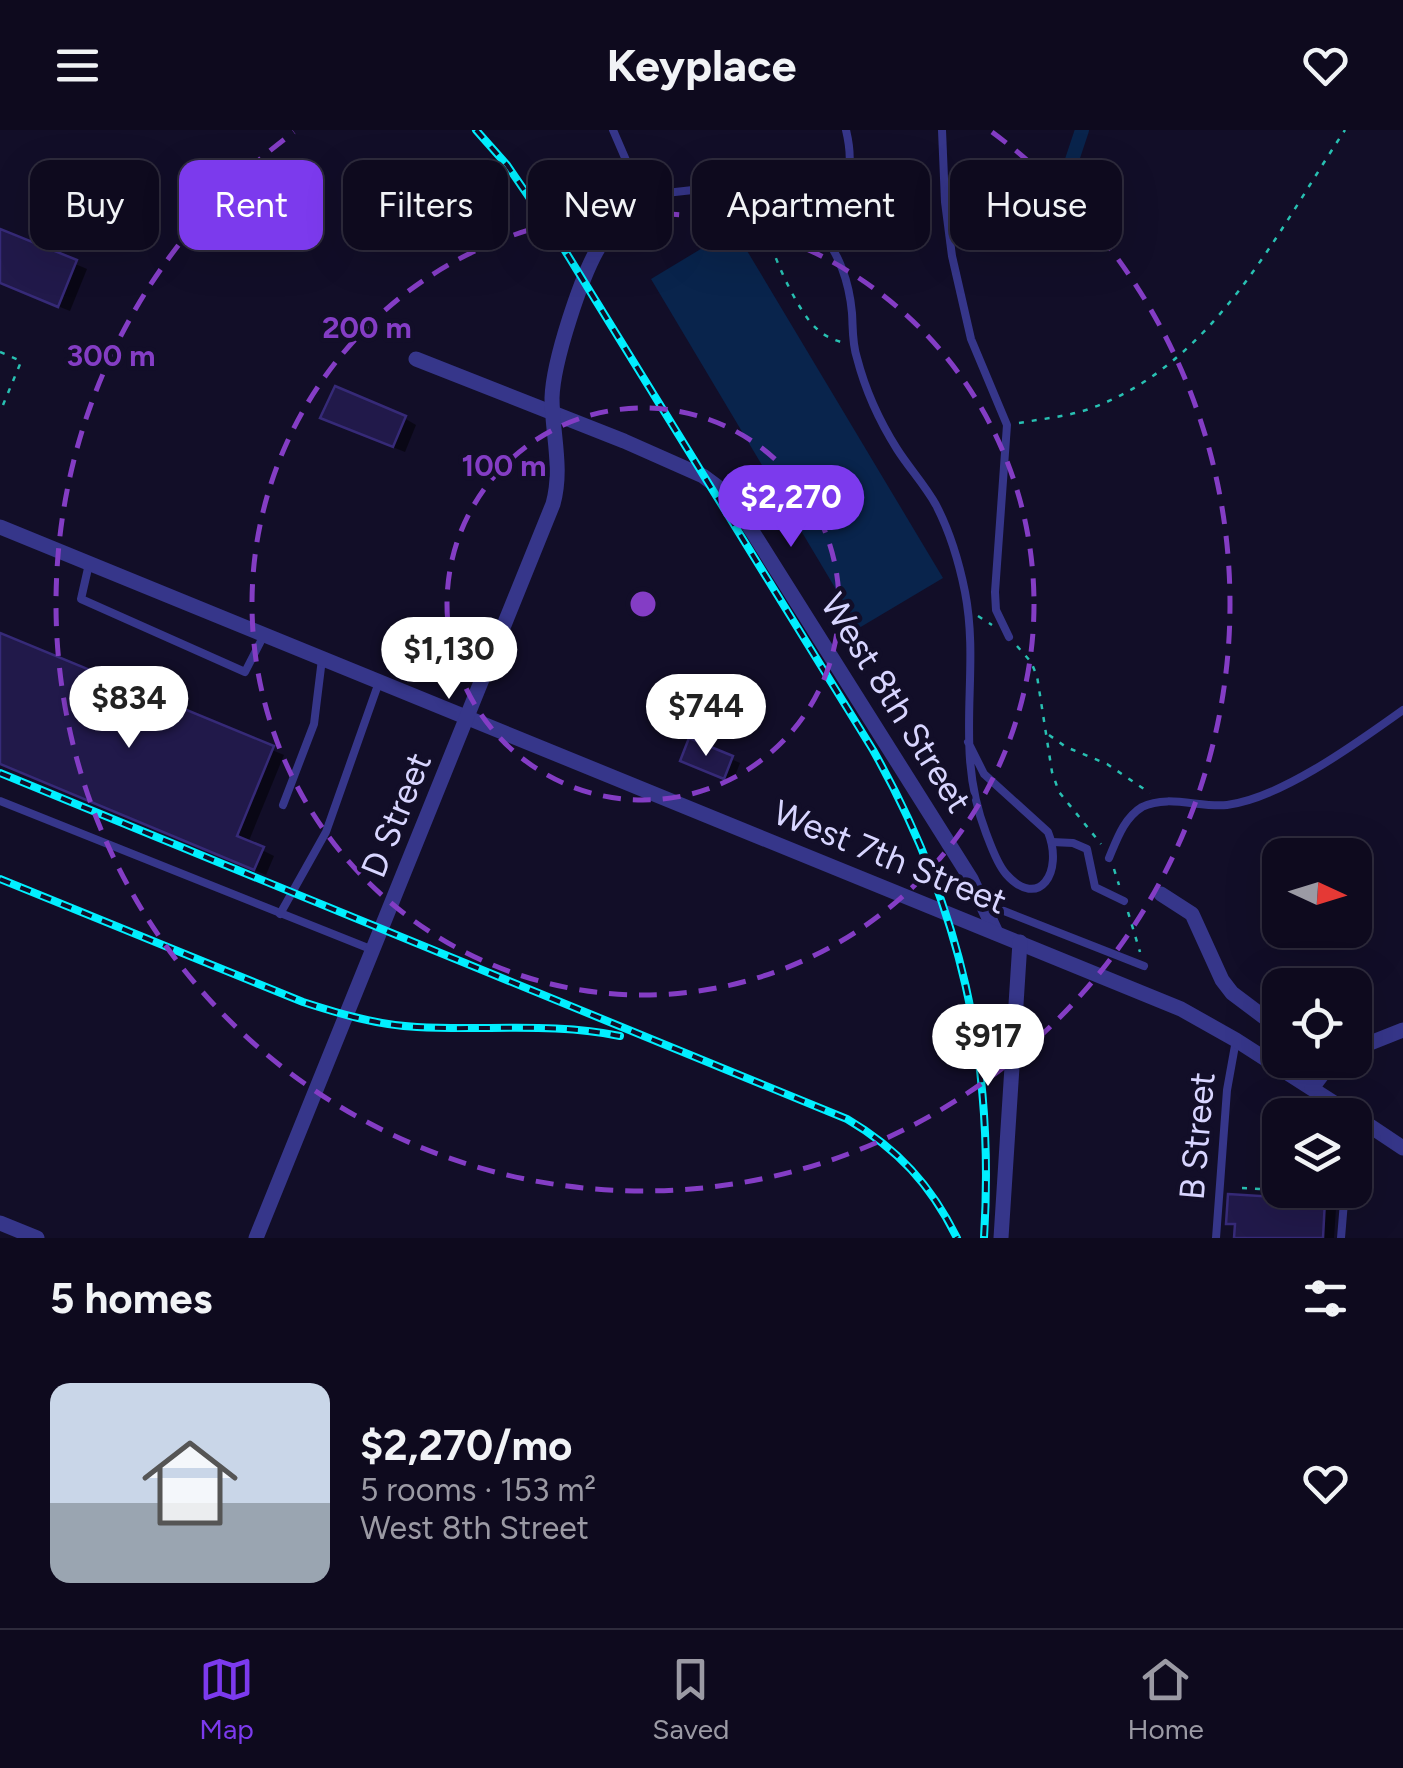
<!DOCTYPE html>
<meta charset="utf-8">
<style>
:root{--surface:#0e0a1e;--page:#1c182b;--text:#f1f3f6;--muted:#9b9aa4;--line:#2e2b3c;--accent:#7c3aed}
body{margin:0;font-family:Figtree,sans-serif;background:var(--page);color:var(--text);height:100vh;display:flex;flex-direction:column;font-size:38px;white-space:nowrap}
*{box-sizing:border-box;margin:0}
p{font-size:32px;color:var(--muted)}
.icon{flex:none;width:55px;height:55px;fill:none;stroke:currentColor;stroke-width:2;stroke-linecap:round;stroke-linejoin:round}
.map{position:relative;height:1108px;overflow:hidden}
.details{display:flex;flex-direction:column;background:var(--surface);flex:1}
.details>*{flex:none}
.hud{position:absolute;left:30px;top:30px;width:1345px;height:90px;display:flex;gap:20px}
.needle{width:65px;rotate:94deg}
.controls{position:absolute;left:1262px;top:708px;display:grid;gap:20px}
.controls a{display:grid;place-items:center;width:110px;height:110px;border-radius:20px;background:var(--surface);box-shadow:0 10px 40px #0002,0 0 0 2px var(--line);font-size:50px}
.price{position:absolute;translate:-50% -85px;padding:0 22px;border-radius:35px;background:#fff;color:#222;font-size:32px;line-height:65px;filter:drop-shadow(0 2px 5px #0008)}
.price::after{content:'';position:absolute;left:50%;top:60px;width:30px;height:22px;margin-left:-15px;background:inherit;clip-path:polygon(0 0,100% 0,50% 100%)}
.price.current{background:var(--accent);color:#fff}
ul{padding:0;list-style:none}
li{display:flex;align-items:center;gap:30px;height:250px;padding:0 50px}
li span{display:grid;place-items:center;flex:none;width:280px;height:200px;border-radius:20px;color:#555}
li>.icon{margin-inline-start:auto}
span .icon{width:120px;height:120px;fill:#fffc;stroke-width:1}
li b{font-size:42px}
h2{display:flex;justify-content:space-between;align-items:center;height:120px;padding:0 50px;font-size:42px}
.chip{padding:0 35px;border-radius:20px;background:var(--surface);box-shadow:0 10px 40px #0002,0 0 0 2px var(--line);font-size:35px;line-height:90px}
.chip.current{background:var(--accent);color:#fff}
header{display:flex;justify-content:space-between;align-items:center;height:130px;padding:0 50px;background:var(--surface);font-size:45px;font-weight:700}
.tabs{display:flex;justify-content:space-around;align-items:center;height:140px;border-top:2px solid var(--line);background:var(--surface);font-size:28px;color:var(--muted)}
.tabs a{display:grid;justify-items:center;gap:5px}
.tabs .current{color:var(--accent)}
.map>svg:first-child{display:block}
.water{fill:#09244c}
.shadow{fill:#0007}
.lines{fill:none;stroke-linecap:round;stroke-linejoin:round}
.canal{stroke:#09244c;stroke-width:14}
.building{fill:#21194a;stroke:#362a78;stroke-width:2.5}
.path{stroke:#28c0b2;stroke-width:2.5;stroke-dasharray:5 8;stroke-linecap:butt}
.service{stroke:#36368a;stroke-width:8}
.minor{stroke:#36368a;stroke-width:15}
.rail-casing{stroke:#01efff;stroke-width:8}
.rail{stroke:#120e28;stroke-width:4;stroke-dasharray:11;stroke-linecap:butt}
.ring{fill:none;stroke:#843dc5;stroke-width:5;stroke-dasharray:18 12}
.labels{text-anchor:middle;stroke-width:9;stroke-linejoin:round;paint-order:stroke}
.street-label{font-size:35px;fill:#d8d5ff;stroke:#120e28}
.centre{fill:#843dc5;stroke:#120e28;stroke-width:5}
.ring-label{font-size:30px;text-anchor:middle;font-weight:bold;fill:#843dc5;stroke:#120e28;stroke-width:9;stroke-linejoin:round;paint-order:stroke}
</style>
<header><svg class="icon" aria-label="menu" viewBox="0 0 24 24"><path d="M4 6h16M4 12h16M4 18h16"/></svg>Keyplace<svg class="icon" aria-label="heart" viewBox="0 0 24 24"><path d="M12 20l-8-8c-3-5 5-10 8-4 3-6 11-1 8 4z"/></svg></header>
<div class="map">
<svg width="1403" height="1108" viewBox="0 0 1403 1108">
<rect width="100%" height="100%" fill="#120e28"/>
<polygon class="water" points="734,99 943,448 859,498 651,149"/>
<g class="shadow">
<polygon points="0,102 87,139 70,181 0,153"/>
<polygon points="404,288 416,295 405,322 335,294"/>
<polygon points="0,506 284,625 248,713 274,726 266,745 0,634"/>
<polygon points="691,611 740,633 733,651 691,634"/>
<polygon points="1325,1072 1336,1079 1334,1108 1236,1108 1237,1097 1229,1093"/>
</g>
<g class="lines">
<polyline class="canal" points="1058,106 1059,69 1082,0"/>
</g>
<g class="building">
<polygon points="0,99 77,130 58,177 0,153"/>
<polygon points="335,256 406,286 393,317 320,288"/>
<polygon points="0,503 274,616 237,706 264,717 254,740 0,634"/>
<polygon points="689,608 733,626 724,649 680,631"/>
<polygon points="1228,1064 1325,1070 1323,1108 1234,1108 1235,1094 1226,1094"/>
</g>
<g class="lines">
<g class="path">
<path d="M764,78C761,104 796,181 817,199C824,206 834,210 844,213"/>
<polyline points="0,222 21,231"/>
<polyline points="3,275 23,227"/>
<path d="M1019,293C1041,289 1064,287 1086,280C1213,237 1275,105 1345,0"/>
<polyline points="978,486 992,495"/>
<polyline points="1017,516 1031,532 1037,546 1052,642 1059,662 1101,714"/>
<polyline points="1049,605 1066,617 1107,634 1150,663"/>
<polyline points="1114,739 1119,755"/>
<polyline points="1128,782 1140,822"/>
<polyline points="1242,1058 1280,1060"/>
<polyline points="1280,1060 1318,1062"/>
</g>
<g class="service">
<path d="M613,0L632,44L648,65L720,57L793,74C806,78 812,88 820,99C839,125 849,150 852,183C853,198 852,213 857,228C865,259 880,292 897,319C909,338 925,355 936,375C950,402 959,432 965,462C981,544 953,618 986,703C991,716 997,734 1006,744C1039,781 1064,742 1048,702L984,644L968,612"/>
<polyline points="942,0 945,72 952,126 971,209 1007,295 995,462 996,480 1009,507"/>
<path d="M804,77C848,66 856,42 846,0"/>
<polyline points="89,434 81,469 245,542 264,505"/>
<polyline points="0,671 373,820"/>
<polyline points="283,675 314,594 322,529"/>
<polyline points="1052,712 1073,713 1087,719 1095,757 1124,771"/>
<path d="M1109,728C1117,709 1124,688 1142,677C1168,664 1200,678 1227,675C1282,668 1358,612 1403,580"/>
<polyline points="1004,781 1144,836"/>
<polyline points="280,784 326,702 379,552"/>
<polyline points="1216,1108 1227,960 1236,910"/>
<polyline points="1341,1108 1345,1060"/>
</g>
<g class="minor">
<polyline points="416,229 624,311 703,346 730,366 971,749 996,803"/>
<polyline points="0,397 1181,879 1236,910 1353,985"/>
<polyline points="1161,764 1192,784 1222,850 1232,863 1280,899"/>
<polyline points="1355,919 1403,900"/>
<polyline points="1312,958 1333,930"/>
<polyline points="1355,986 1403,1018"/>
<polyline points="0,1093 37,1108"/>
<path d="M256,1108L553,374C563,339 552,303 552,268C553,232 581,146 600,115C611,96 632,80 648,65"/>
<polyline points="1001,1108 1020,812"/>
</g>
<defs>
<g id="rail">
<path d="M476,0L507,35L559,111L873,620C961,776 995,930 984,1108"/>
<path d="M0,643L847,989C898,1019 931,1055 957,1108"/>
<path d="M0,749L303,872C340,884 378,895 417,897C484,901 554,892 620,906"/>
</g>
</defs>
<use href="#rail" class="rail-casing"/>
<use href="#rail" class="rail"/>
</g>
<g class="ring">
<circle cx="643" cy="474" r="196"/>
<circle cx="643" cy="474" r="391"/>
<path d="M992 2A587 587 0 1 1 294 2"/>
</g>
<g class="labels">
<g class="street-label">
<text transform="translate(896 573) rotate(58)" y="12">West 8th Street</text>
<text transform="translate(396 685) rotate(-68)" y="12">D Street</text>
<text transform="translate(890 727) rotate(22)" y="12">West 7th Street</text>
<text transform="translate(1197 1006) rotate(-85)" y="12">B Street</text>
</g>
</g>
<circle cx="643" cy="474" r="15" class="centre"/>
<g class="ring-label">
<text x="367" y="208">200 m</text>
<text x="111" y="236">300 m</text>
<text x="504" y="346">100 m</text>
</g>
</svg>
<div class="controls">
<a><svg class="needle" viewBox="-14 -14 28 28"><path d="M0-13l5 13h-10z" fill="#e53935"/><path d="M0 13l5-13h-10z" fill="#9b9aa4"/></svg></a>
<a><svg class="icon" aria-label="locate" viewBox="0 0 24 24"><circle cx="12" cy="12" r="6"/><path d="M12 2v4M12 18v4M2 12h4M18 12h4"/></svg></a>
<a><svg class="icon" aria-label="layers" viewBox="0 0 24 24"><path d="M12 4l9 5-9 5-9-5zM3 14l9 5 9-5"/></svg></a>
</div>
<b class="price current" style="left:791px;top:420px">$2,270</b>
<b class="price" style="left:449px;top:572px">$1,130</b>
<b class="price" style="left:129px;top:621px">$834</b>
<b class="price" style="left:706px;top:629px">$744</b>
<b class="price" style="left:988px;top:959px">$917</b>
<div class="hud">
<a class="chip">Buy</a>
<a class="chip current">Rent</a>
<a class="chip">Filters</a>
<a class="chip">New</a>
<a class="chip">Apartment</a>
<a class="chip">House</a>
</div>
</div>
<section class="details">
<h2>5 homes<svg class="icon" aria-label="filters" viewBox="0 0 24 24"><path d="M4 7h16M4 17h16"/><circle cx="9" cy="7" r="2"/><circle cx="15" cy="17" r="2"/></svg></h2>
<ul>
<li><span style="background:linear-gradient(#c9d6e8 60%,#9aa5b1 0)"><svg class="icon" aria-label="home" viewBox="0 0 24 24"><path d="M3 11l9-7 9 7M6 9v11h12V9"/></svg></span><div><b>$2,270/mo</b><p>5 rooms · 153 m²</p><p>West 8th Street</p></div><svg class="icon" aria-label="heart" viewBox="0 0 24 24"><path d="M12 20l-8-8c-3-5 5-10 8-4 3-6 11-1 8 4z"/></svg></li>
</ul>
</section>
<nav class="tabs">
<a class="current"><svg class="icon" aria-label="map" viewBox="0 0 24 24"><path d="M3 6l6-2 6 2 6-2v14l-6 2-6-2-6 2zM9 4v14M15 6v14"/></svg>Map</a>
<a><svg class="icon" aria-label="saved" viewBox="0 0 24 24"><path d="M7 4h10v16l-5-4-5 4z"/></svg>Saved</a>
<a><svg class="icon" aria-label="home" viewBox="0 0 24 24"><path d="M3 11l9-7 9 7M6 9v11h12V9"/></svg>Home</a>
</nav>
